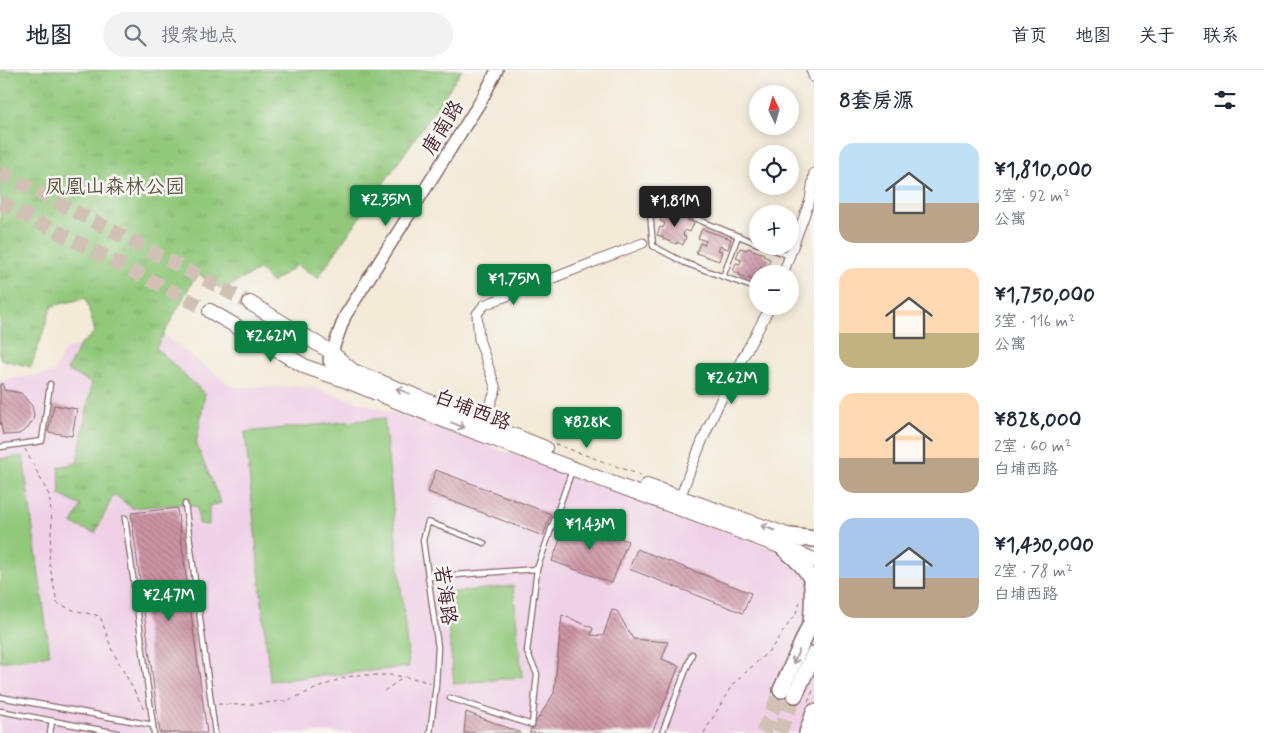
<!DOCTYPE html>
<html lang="zh">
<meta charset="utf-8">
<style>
:root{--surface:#fff;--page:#f2f2f3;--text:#1f2937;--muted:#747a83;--line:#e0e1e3;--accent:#0b8043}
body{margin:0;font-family:Mynerve,"LXGW WenKai TC",sans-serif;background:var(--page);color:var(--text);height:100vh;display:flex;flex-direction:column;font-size:19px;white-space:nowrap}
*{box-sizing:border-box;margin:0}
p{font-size:16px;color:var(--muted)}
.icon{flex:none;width:28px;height:28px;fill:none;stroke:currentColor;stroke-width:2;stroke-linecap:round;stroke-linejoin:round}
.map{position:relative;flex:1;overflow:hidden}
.details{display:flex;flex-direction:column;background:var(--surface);width:450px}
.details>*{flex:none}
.needle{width:32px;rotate:355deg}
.tools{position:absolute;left:749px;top:15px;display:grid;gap:10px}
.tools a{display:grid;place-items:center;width:50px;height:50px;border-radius:50%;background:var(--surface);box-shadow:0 2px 12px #0003;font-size:25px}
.price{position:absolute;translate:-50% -42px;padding:0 11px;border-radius:5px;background:var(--accent);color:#fff;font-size:16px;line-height:32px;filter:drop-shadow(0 1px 2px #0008)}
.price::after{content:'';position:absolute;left:50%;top:30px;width:15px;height:11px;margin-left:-8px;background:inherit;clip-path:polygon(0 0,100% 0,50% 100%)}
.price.active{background:#222;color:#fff}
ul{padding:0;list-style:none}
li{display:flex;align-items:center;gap:15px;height:125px;padding:0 25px}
li span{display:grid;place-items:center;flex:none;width:140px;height:100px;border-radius:15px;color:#555}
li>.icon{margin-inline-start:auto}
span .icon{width:60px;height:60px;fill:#fffc;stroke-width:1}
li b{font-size:21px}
h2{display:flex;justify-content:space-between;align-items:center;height:60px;padding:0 25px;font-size:21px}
header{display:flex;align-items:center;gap:30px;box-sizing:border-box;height:70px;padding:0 25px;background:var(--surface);border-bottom:1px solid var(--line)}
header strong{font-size:24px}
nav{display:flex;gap:28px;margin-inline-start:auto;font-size:18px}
.search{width:350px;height:45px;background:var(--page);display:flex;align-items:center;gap:12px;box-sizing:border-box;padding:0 18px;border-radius:28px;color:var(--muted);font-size:19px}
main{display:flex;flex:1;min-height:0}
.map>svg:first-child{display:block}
.built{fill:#efd0e6}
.park{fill:url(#park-tufts);stroke:#6e7452}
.pitch{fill:#91c87a;stroke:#6e7452}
.building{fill:url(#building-back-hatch)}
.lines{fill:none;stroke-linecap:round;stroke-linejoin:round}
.secondary-tunnel{stroke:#d1c1b5;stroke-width:14;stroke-dasharray:14 7;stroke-linecap:butt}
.trunk-tunnel{stroke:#d1c1b5;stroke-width:15;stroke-dasharray:15 8;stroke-linecap:butt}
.service-casing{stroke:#856668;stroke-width:7}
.minor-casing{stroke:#856668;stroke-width:11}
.tertiary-casing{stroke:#856668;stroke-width:14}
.secondary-casing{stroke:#856668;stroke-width:16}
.trunk-casing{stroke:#856668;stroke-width:18}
.path{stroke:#856668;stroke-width:1;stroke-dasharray:4 4;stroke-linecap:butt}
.service{stroke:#fff;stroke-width:4.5}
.minor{stroke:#fff;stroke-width:9}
.tertiary{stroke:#fff;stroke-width:11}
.secondary{stroke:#fff;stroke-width:14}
.trunk{stroke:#fff;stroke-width:15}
.oneway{stroke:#ae9aa0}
.labels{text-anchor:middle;stroke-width:5;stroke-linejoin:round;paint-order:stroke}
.street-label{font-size:20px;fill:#4a1f2b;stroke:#f6f6f2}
.park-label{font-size:20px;fill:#5f5243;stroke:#f6f6f2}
</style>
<header>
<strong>地图</strong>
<div class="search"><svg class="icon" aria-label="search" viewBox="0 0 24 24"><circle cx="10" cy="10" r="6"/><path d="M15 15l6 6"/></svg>搜索地点</div>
<nav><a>首页</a><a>地图</a><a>关于</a><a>联系</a></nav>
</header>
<main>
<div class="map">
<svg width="814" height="663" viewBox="0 0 814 663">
<defs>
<pattern id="park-tufts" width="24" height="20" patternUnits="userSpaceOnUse" patternTransform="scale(1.25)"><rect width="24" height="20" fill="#91c87a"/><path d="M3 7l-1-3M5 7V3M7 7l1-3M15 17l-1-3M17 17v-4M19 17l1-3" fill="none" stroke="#7fab6a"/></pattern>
<pattern id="building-back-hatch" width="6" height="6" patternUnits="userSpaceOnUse" patternTransform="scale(1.25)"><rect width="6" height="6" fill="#cc94a5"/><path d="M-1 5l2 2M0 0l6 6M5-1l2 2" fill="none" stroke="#a87887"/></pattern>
</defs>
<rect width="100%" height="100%" fill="#f6f6f2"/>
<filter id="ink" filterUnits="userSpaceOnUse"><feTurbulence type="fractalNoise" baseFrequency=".02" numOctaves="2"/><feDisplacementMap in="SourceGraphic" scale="10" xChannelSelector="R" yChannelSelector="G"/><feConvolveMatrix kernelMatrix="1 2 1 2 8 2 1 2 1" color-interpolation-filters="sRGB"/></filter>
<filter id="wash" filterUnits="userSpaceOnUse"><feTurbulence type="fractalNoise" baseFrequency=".0096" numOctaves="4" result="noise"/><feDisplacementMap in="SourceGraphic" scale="20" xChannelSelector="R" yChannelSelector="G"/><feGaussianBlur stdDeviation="1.12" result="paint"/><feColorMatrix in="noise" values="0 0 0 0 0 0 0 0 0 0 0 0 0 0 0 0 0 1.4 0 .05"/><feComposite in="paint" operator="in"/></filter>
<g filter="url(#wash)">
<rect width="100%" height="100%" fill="#f3ead8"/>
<polygon class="built" points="150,255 233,317 310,317 435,356 814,494 814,663 0,663 0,310 54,303 64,280"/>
<path class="park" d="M0,0H462C415,70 365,138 318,208L297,195L272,213L260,199L223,220L197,203L156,278L205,324L196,374L221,433L209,436V455L199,454L197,437L185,434L132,438L114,424L95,463L72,454L81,436L60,425L59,397L77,393L92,313L67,300L80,275L95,262L86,228L52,236L31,297L0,289Z"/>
<g class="pitch">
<polygon points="384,348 409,597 270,611 245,362"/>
<polygon points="23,386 50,585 0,592 0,389"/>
<polygon points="513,516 522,607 454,614 445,523"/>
</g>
<g id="blocks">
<g class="building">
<polygon points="663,141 671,144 671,142 688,148 687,150 694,153 690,162 685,160 683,165 686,167 683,175 677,172 677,174 663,169 663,167 657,165 660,157 663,158 665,153 660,151"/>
<polygon points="702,159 731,169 728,179 720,176 718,180 722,181 719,191 696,183 700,173 704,175 706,171 698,168"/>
<polygon points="740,178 747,180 748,178 764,184 763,186 770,189 767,199 761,197 759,201 765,204 758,204 758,210 753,209 753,210 739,205 740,204 733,201 736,193 740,194 741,190 736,188"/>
<polygon points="0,314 3,314 4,320 21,323 32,336 34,345 33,350 28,358 19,364 8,365 3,364 0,351"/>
<polygon points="54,335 77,339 72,366 48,362"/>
<polygon points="436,400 551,444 543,466 428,422"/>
<polygon points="177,438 207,663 160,663 131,443"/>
<polygon points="568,448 628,471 612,513 552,491"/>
<polygon points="637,479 751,523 743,543 629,499"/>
<polygon points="612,540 617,541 633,569 668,572 662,589 679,596 652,663 529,663 554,623 562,545 593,558 591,565 603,566"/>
<polygon points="466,642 521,663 464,663"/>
</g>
</g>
</g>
<g filter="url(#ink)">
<use href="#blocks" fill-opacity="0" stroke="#856668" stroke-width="1"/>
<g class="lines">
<g class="secondary-tunnel">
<polyline points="0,102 250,233"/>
<polyline points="0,132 210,241"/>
</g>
<g class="trunk-tunnel">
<polyline points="763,663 781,620"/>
<polyline points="779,663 795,625"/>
</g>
<defs>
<g id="service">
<polyline points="758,174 667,137 650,142 653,176 685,193 758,219"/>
<polyline points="764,176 789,186"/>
<polyline points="723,207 738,166"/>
<polyline points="0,377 42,371 50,314"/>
<polyline points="185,434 215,663"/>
<polyline points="125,448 154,663"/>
<polyline points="428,507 537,499 570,406"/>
<polyline points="0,627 153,655"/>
<polyline points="450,628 532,655 537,604 527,582 537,499"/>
<polyline points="0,641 117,663"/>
<polyline points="50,663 52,651"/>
<polyline points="430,663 436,615 438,577 423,470 428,452 484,473"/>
<polyline points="662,663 692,584"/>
</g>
<g id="minor">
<polyline points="811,0 814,8"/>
<polyline points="783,204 810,130 814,103"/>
<polyline points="483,353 496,319 479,269 477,244 484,235 643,173"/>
<path d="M680,428C694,388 711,349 730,311C743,286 758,262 770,236"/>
</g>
<polyline id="tertiary" points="344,309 332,297 329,290 345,246 482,29 497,0"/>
<g id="secondary">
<polyline points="250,233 331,282 353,301 545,378"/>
<polyline points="210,241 306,297 347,311 446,351 782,477 814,490"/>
<polyline points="647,416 802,470"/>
</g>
<g id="trunk">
<polyline points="791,466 814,469"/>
<path d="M782,477C791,485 808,498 811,510C814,524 812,539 811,553"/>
<polyline points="781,620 814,546"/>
<polyline points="795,625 814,584"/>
<polyline points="807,663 814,642"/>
</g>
</defs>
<use href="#service" class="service-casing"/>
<use href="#minor" class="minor-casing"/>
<use href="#tertiary" class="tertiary-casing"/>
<use href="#secondary" class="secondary-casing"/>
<use href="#trunk" class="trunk-casing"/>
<g class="path">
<polyline points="555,374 643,406"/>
<polyline points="25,379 49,425 52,450 49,491 57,533 73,540 100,546 112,580 144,639"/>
<polyline points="384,621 404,607"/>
<polyline points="808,632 814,618"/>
<polyline points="218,634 241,635 286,631 340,609 357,605 392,605 413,608 431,613"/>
<polyline points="704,663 732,615 771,579 796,543 800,532"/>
</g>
<use href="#service" class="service"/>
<use href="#minor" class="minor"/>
<use href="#tertiary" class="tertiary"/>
<use href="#secondary" class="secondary"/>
<use href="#trunk" class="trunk"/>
</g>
<defs><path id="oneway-shaft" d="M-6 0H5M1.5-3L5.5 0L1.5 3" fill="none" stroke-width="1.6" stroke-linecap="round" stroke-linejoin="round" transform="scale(1.25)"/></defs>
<g class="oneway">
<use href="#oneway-shaft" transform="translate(403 321) rotate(-158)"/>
<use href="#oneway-shaft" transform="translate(458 355) rotate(21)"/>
<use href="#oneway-shaft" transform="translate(768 458) rotate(-161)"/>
<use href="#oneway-shaft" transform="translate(796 587) rotate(114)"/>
</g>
</g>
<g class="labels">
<g class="street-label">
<text transform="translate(442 57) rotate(-58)" y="7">唐南路</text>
<text transform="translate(473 339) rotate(21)" y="7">白埔西路</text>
<text transform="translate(446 525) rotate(82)" y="7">若海路</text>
</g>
<g class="park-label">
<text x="115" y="123">凤凰山森林公园</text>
</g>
</g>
</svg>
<div class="tools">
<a><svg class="needle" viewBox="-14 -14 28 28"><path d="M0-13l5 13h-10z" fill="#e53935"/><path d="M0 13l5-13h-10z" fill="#747a83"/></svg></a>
<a><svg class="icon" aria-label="locate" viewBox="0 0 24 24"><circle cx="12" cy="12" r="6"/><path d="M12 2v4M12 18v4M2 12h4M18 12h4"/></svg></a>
<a>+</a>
<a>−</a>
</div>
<b class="price" style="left:386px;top:157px">¥2.35M</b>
<b class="price active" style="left:675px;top:158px">¥1.81M</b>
<b class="price" style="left:514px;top:236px">¥1.75M</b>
<b class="price" style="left:271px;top:293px">¥2.62M</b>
<b class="price" style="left:732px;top:335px">¥2.62M</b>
<b class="price" style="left:587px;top:379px">¥828K</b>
<b class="price" style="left:590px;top:481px">¥1.43M</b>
<b class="price" style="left:169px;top:552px">¥2.47M</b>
</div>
<section class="details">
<h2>8套房源<svg class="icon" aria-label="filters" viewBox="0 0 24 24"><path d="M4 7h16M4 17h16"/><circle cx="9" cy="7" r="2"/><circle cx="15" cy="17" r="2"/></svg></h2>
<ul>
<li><span style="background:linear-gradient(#bfe0f5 60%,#b9a48a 0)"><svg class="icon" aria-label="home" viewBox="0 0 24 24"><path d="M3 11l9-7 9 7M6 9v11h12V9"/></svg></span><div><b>¥1,810,000</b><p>3室 · 92 m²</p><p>公寓</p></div></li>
<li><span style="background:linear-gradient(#ffd9b3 65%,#c2b280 0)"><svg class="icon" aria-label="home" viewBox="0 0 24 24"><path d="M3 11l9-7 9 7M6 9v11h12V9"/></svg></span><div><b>¥1,750,000</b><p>3室 · 116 m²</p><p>公寓</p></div></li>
<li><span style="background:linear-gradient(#ffd9b3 65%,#b9a48a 0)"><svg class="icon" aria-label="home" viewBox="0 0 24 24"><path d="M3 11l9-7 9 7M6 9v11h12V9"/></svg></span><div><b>¥828,000</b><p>2室 · 60 m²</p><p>白埔西路</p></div></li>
<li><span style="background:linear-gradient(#a9c7e8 60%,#b9a48a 0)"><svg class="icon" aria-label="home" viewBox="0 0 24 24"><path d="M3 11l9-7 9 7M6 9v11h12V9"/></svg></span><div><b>¥1,430,000</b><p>2室 · 78 m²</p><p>白埔西路</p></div></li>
</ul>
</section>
</main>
